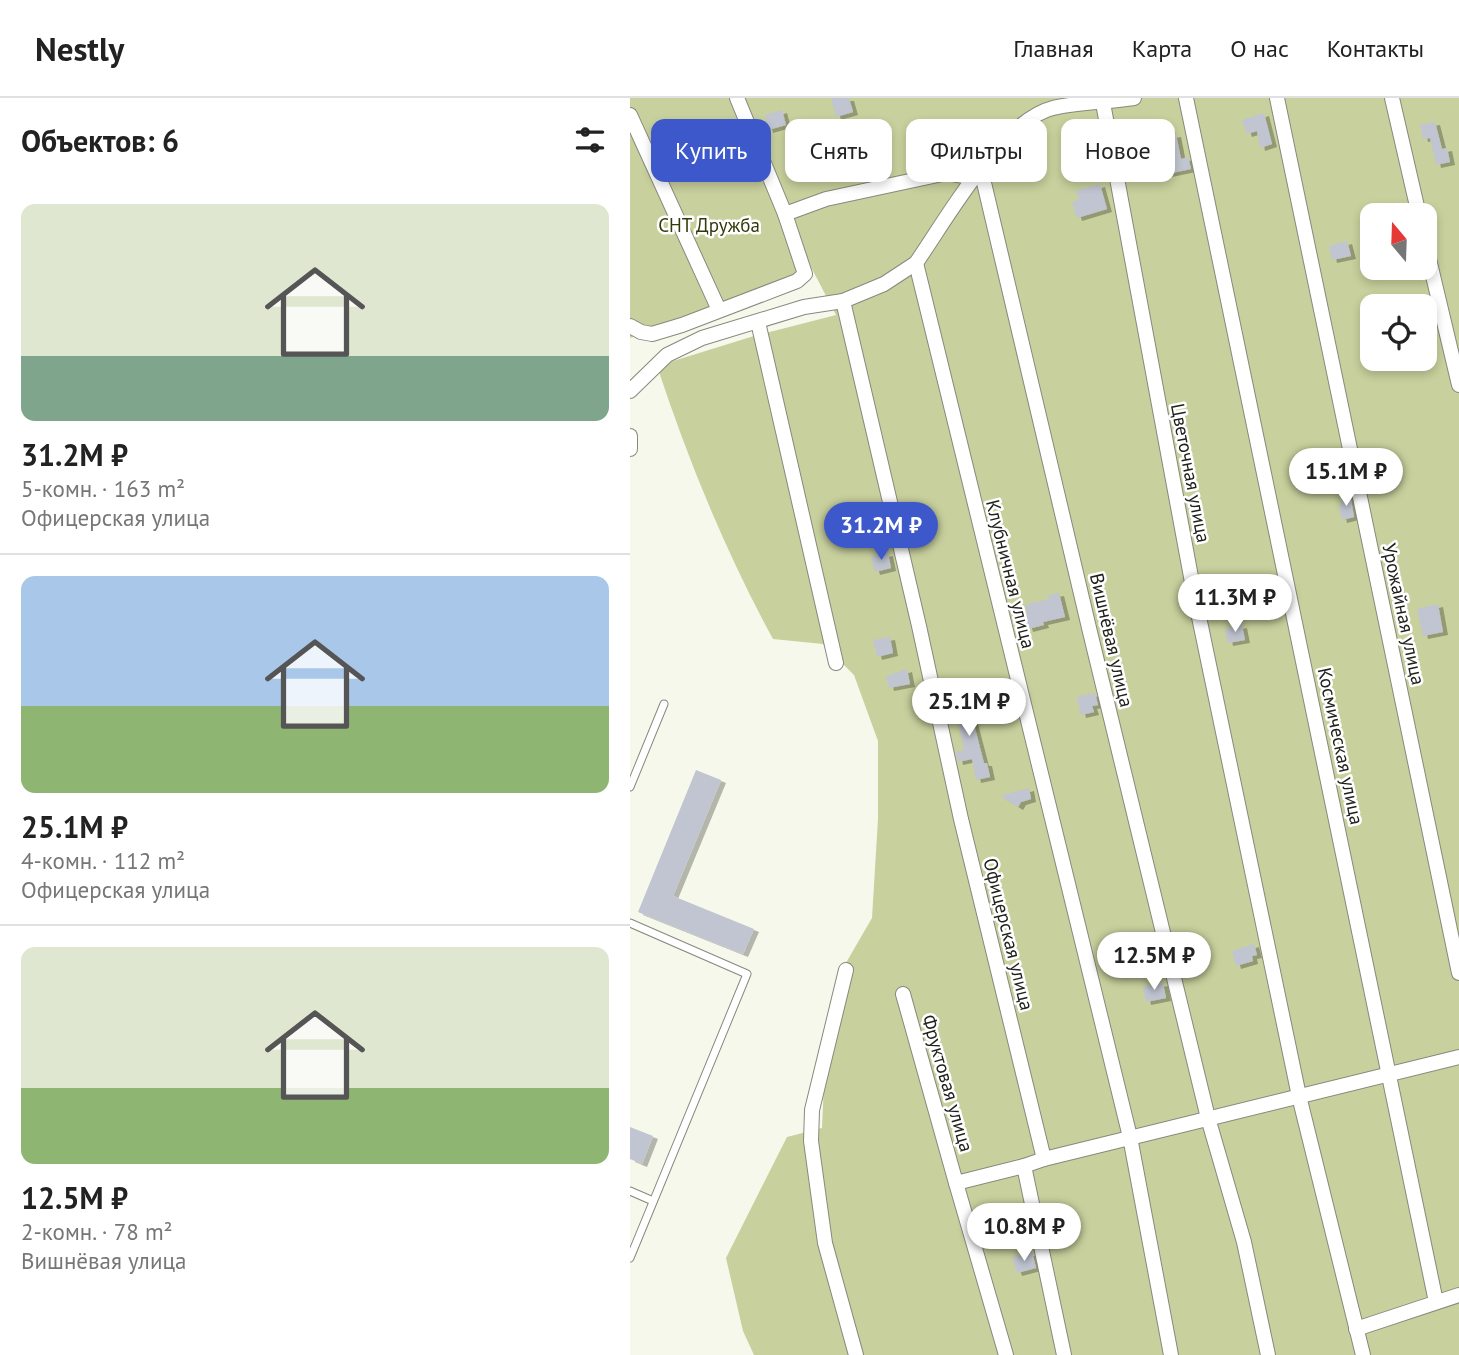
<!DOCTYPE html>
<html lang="ru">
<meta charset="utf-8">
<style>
:root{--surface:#fff;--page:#f2f2f2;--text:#222;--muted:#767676;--line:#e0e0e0;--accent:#3c58ca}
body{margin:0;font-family:"PT Sans",sans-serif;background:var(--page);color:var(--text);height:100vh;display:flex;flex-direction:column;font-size:26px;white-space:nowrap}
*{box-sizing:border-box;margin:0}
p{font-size:23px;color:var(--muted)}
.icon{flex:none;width:38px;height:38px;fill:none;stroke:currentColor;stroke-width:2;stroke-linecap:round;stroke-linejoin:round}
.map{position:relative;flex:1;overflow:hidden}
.panel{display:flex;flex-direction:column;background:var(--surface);width:630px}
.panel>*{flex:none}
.top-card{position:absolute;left:21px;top:21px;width:665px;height:63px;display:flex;gap:14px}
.needle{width:46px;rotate:341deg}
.controls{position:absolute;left:730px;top:105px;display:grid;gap:14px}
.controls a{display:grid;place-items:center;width:77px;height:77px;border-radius:14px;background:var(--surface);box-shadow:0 4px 10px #0003;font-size:35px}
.price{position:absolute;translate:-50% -60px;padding:0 16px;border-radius:24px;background:#fff;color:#222;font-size:23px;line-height:46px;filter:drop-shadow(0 2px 4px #0008)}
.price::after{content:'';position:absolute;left:50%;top:42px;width:21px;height:16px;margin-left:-10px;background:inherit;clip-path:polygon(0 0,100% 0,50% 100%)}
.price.active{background:var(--accent);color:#fff}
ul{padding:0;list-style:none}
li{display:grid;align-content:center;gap:14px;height:371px;padding:0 21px}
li+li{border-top:2px solid var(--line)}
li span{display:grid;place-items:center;height:217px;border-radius:14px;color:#555}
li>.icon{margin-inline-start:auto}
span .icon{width:126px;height:126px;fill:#fffc;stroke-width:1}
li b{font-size:30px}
h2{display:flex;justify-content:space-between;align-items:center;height:84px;padding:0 21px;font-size:30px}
.tag{padding:0 24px;border-radius:14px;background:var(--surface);box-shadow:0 4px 10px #0003;font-size:24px;line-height:63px}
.tag.active{background:var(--accent);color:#fff}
header{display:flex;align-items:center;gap:42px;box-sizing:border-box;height:98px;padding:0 35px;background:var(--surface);border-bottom:2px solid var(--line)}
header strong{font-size:33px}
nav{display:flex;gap:38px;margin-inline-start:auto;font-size:24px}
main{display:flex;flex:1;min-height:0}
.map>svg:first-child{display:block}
.green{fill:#c8d09d;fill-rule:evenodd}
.building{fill:#c0c5d1;filter:url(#shadow)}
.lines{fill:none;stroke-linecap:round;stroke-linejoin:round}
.service-casing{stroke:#87897d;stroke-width:9}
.minor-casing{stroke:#87897d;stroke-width:16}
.service{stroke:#fff;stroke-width:7}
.minor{stroke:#fff;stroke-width:14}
.labels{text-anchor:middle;stroke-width:5;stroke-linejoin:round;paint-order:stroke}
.park-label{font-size:19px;fill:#343909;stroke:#fff}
.street-label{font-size:19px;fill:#20211c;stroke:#fff}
</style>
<header>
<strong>Nestly</strong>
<nav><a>Главная</a><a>Карта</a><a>О нас</a><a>Контакты</a></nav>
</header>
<main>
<section class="panel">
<h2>Объектов: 6<svg class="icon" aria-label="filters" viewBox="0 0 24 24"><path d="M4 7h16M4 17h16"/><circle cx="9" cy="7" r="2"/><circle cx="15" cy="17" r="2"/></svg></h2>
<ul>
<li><span style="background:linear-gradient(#dfe7d0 70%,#7fa58c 0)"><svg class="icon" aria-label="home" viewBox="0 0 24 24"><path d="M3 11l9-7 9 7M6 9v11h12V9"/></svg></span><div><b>31.2M ₽</b><p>5-комн. · 163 m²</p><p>Офицерская улица</p></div></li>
<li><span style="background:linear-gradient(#a9c7e8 60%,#8fb573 0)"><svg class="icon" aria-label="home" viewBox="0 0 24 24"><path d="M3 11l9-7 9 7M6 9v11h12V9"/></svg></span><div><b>25.1M ₽</b><p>4-комн. · 112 m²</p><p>Офицерская улица</p></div></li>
<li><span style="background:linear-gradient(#dfe7d0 65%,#8fb573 0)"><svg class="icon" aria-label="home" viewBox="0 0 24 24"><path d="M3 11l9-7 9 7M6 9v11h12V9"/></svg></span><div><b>12.5M ₽</b><p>2-комн. · 78 m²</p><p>Вишнёвая улица</p></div></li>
</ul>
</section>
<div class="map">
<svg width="829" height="1257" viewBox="0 0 829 1257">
<defs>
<filter id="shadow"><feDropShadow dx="5" dy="3" stdDeviation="0" flood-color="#0004"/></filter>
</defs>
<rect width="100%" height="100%" fill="#f5f8eb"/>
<path class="green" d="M0,0H829V1257H124L113,1233L96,1160L157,1039L192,1030L196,941L213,870L242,820L248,721V643L224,577L193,546L143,541C96,455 58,362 27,268L124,238L206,217L181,169L161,119L174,179L0,240ZM742,117H794V170H742ZM742,208H794V261H742Z"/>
<g class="building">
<polygon points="201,0 219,0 223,14 206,19"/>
<polygon points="152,12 156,27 138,32 135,17"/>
<polygon points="634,15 642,46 630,50 627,33 617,36 612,22"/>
<polygon points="805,24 812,51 817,50 820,64 806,67 800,40 793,41 790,27"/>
<polygon points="502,30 503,35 509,33 513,49 497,53 492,33"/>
<polygon points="540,30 541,37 546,36 551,61 558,59 561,71 537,76 528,32"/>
<polygon points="470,86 477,111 447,120 442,104 449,102 446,93"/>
<polygon points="717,143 721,158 702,162 699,148"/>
<polygon points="720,396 724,419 712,422 709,407 712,406 711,398"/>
<polygon points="258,455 261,470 245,474 241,459"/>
<polygon points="429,495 435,519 413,524 414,527 398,531 394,516 397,515 395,507 419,501 418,497"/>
<polygon points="808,506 813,534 793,538 787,511"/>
<polygon points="612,527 615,542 598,545 595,531"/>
<polygon points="260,539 263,555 247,559 243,542"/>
<polygon points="277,571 280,586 259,590 256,578"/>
<polygon points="368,583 372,598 355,602 351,587"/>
<polygon points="332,591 339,620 342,619 354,665 357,665 360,679 346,682 342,661 328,664 326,654 334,652 322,596"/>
<polygon points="465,595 468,607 462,608 464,614 451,617 447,599"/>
<polygon points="66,672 91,682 43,798 124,831 113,856 8,814"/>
<polygon points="399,690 401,701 391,704 388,709 370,698"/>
<polygon points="624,846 627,857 622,858 623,863 606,868 602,853"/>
<polygon points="533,885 536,900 516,904 513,889"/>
<polygon points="0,1029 23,1038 12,1066 0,1061"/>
<polygon points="402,1154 406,1170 387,1175 382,1160"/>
</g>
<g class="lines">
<defs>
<g id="service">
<polyline points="0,689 34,606"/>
<polyline points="0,825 117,876 0,1160"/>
<polyline points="0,1093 23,1103"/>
</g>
<g id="minor">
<polyline points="556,0 806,1204"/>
<polyline points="647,0 829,875"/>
<polyline points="762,0 789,117"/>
<polyline points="473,5 564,495 669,998 733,1257"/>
<polyline points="0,17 89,212"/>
<polyline points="351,72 460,534 578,1020 614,1144 638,1257"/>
<polyline points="155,116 196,101 317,75 345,80"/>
<polyline points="794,140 829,287"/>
<polyline points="286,165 500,1039 541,1257"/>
<polyline points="213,203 289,528 331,721 414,1061 829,959"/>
<polyline points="128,224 206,565"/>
<polyline points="0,228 11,234 22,236 52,227 167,183 175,176 155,116 107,0"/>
<path d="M0,293L37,257L72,240L174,209L213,203L254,186L286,165C316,122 371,23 423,10C448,4 478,4 504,0"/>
<polyline points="0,338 0,351"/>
<polyline points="216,872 182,1012 181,1043 195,1145 226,1257"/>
<polyline points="273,896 326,1085"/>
<polyline points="414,1061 394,1068 434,1257"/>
<polyline points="726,1231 829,1197"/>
<polyline points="376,1257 326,1085 394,1068"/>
</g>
</defs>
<use href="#service" class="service-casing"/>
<use href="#minor" class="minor-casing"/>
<use href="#service" class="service"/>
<use href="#minor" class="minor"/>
</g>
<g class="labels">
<g class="park-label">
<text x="79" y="134">СНТ Дружба</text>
</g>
<g class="street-label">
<text transform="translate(561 375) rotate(79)" y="7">Цветочная улица</text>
<text transform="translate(381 476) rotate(76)" y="7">Клубничная улица</text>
<text transform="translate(774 516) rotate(78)" y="7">Урожайная улица</text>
<text transform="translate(482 542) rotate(77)" y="7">Вишнёвая улица</text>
<text transform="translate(711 648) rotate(78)" y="7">Космическая улица</text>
<text transform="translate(379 836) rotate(76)" y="7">Офицерская улица</text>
<text transform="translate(318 985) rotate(74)" y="7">Фруктовая улица</text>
</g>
</g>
</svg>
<div class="controls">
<a><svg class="needle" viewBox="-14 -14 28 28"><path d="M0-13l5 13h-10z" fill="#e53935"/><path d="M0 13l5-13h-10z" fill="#767676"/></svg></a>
<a><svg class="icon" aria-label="locate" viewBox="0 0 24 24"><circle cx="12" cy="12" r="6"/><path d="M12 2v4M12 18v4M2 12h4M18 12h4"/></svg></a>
</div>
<b class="price" style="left:716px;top:410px">15.1M ₽</b>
<b class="price active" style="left:251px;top:464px">31.2M ₽</b>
<b class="price" style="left:605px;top:536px">11.3M ₽</b>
<b class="price" style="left:339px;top:640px">25.1M ₽</b>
<b class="price" style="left:524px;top:894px">12.5M ₽</b>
<b class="price" style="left:394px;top:1165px">10.8M ₽</b>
<div class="top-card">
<a class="tag active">Купить</a>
<a class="tag">Снять</a>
<a class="tag">Фильтры</a>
<a class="tag">Новое</a>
</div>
</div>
</main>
